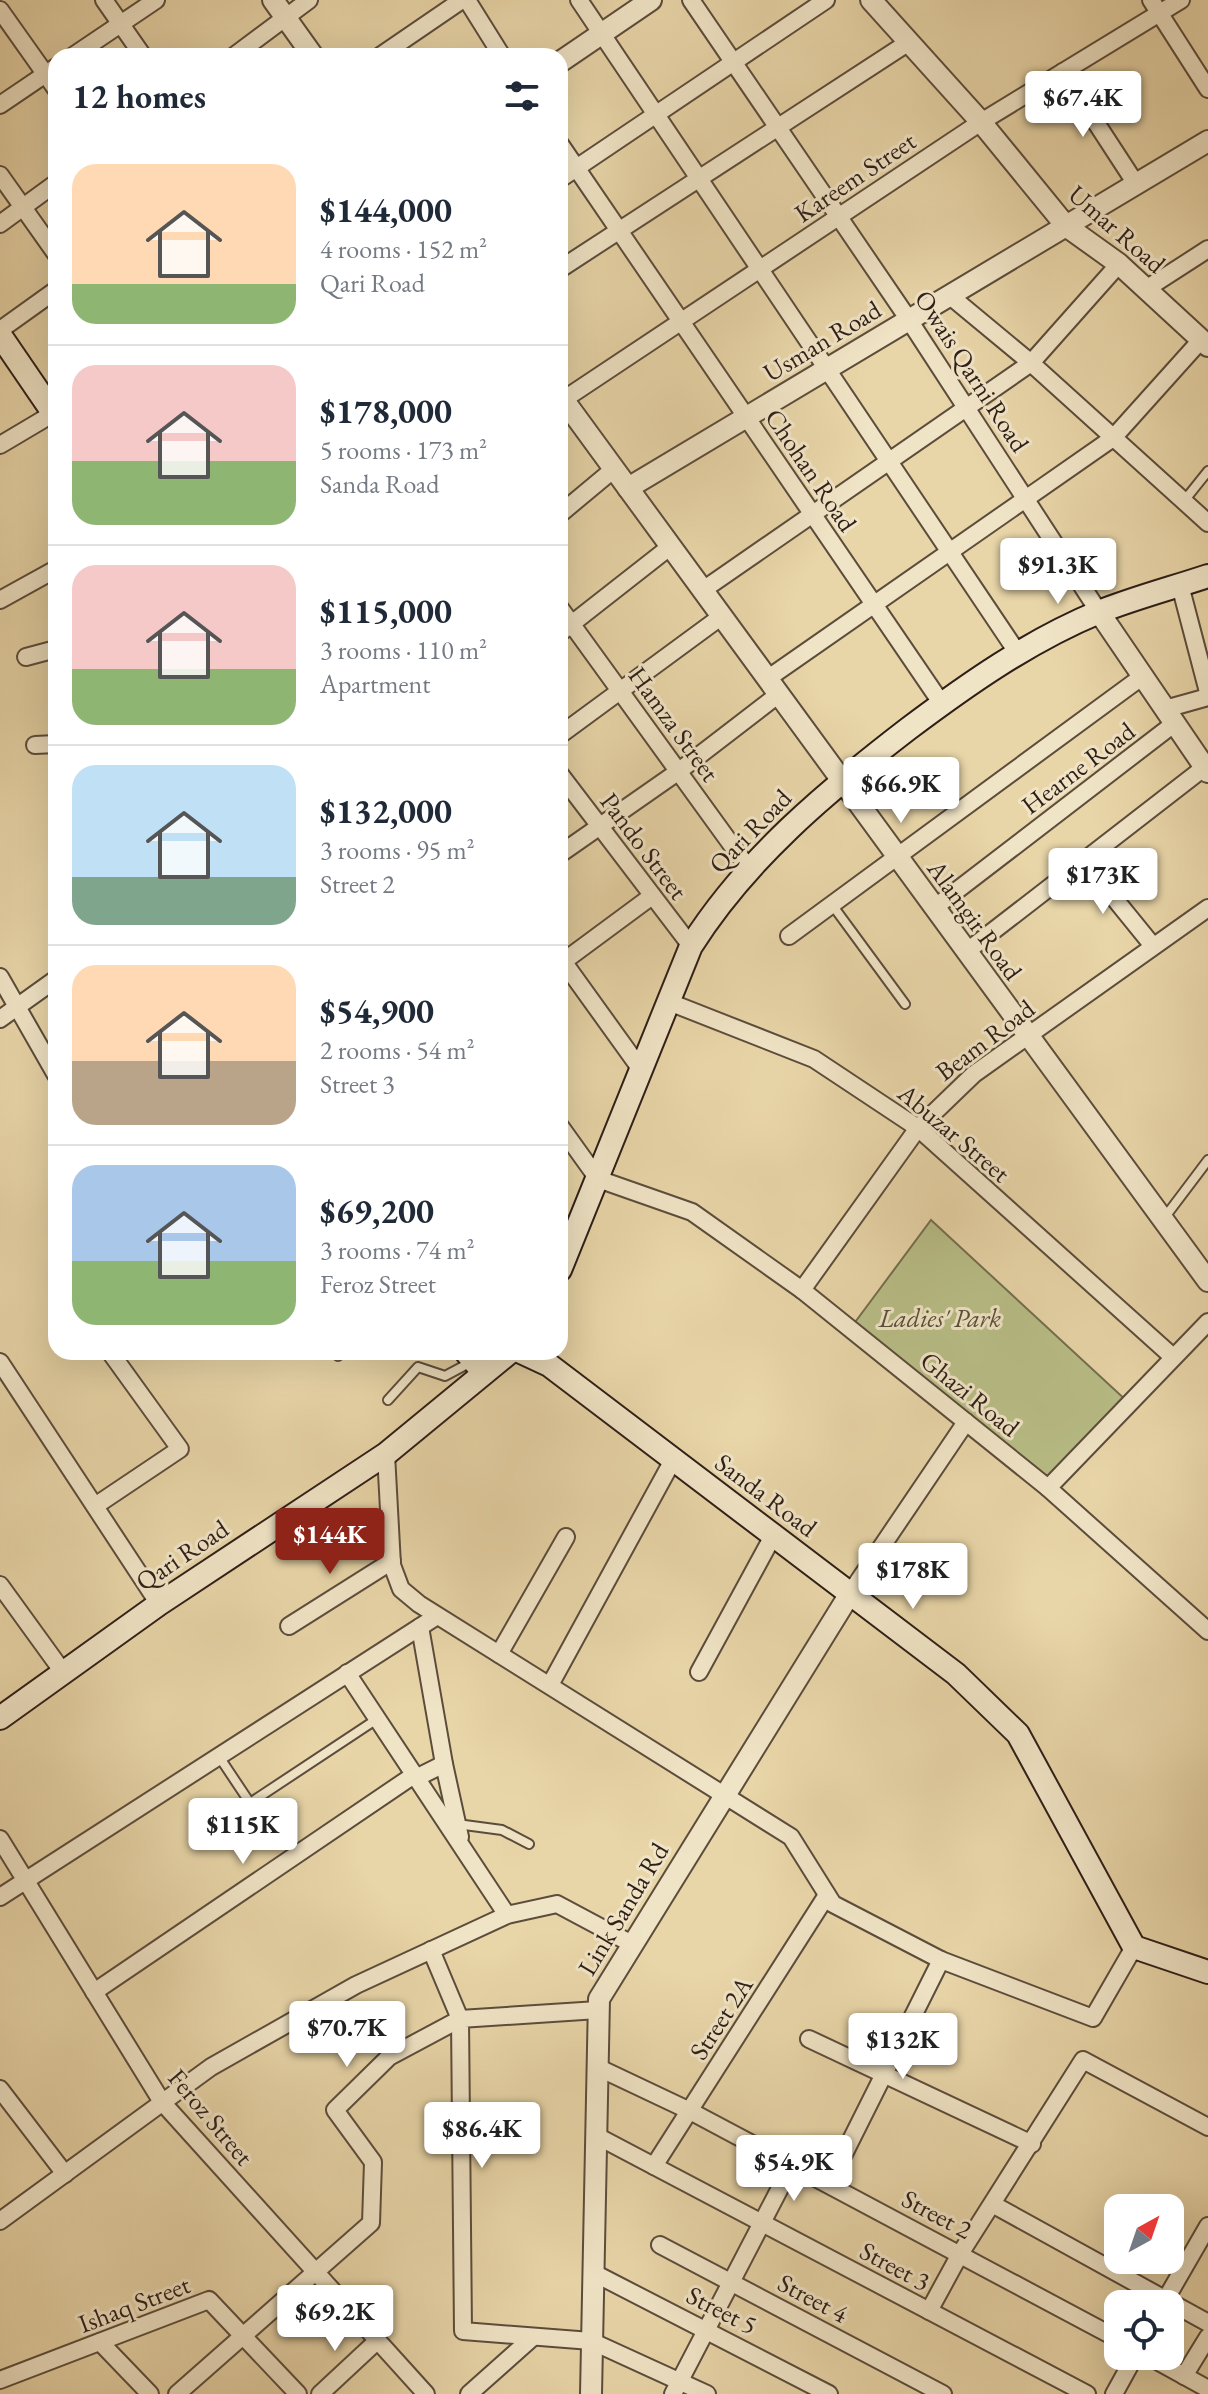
<!DOCTYPE html>
<meta charset="utf-8">
<style>
:root{--surface:#fff;--page:#f6f6f7;--text:#1f2937;--muted:#747a83;--line:#e0e1e3;--accent:#8f2418}
body{margin:0;font-family:"EB Garamond",serif;background:var(--page);color:var(--text);height:100vh;display:flex;flex-direction:column;font-size:30px;white-space:nowrap}
*{box-sizing:border-box;margin:0}
p{font-size:26px;color:var(--muted)}
.icon{flex:none;width:44px;height:44px;fill:none;stroke:currentColor;stroke-width:2;stroke-linecap:round;stroke-linejoin:round}
.map{position:relative;flex:1;overflow:hidden}
.details{position:absolute;left:48px;top:48px;width:520px;height:1312px;display:flex;flex-direction:column;background:var(--surface);border-radius:24px;box-shadow:0 8px 32px #0002}
.details>*{flex:none}
.needle{width:52px;rotate:40deg}
.buttons{position:absolute;left:1104px;top:2194px;display:grid;gap:16px}
.buttons a{display:grid;place-items:center;width:80px;height:80px;border-radius:16px;background:var(--surface);box-shadow:0 8px 32px #0002;font-size:40px}
.price{position:absolute;translate:-50% -68px;padding:0 18px;border-radius:8px;background:#fff;color:#222;font-size:26px;line-height:52px;filter:drop-shadow(0 2px 4px #0008)}
.price::after{content:'';position:absolute;left:50%;top:48px;width:24px;height:18px;margin-left:-12px;background:inherit;clip-path:polygon(0 0,100% 0,50% 100%)}
.price.active{background:var(--accent);color:#fff}
ul{padding:0;list-style:none}
li{display:flex;align-items:center;gap:24px;height:200px;padding:0 24px}
li+li{border-top:2px solid var(--line)}
li span{display:grid;place-items:center;flex:none;width:224px;height:160px;border-radius:24px;color:#555}
li>.icon{margin-inline-start:auto}
span .icon{width:96px;height:96px;fill:#fffc;stroke-width:1}
li b{font-size:34px}
h2{display:flex;justify-content:space-between;align-items:center;height:96px;padding:0 24px;font-size:34px}
.map>svg:first-child{display:block}
.green{fill:#b8bd86;stroke:#736e4f;stroke-width:2}
.lines{fill:none;stroke-linecap:round;stroke-linejoin:round}
.service-casing{stroke:#5c4c3c;stroke-width:12}
.minor-casing{stroke:#5c4c3c;stroke-width:20}
.tertiary-casing{stroke:#5c4c3c;stroke-width:24}
.secondary-casing{stroke:#2e1e18;stroke-width:26}
.service{stroke:#f0e4c6;stroke-width:8}
.minor{stroke:#f0e4c6;stroke-width:16}
.tertiary{stroke:#f0e4c6;stroke-width:20}
.secondary{stroke:#f0e4c6;stroke-width:22}
.labels{text-anchor:middle;stroke-width:6;stroke-linejoin:round;paint-order:stroke}
.street-label{font-size:26px;fill:#2e1e18;stroke:#f0e4c6}
.park-label{font-size:26px;font-style:italic;fill:#574e39;stroke:#f0e4c6}
</style>
<div class="map">
<svg width="1208" height="2394" viewBox="0 0 1208 2394">
<rect width="100%" height="100%" fill="#e8d5a8"/>
<filter id="stains"><feTurbulence type="fractalNoise" baseFrequency=".0025" numOctaves="4"/><feColorMatrix values="0 0 0 0 .2 0 0 0 0 .09 0 0 0 0 .02 0 0 0 .5 -.17"/></filter>
<radialGradient id="worn" r=".72"><stop offset=".6" stop-color="#630" stop-opacity="0"/><stop offset="1" stop-color="#630" stop-opacity=".3"/></radialGradient>
<polygon class="green" points="931,1220 1129,1403 1048,1488 850,1329"/>
<g class="lines">
<defs>
<g id="service">
<polyline points="1184,501 1208,471"/>
<polyline points="833,906 905,1004"/>
<polyline points="1165,1217 1208,1160"/>
<polyline points="338,1356 342,1352"/>
<polyline points="388,1400 418,1367 445,1376 473,1361"/>
<polyline points="218,1755 250,1803 377,1719"/>
<polyline points="457,1824 502,1830 529,1844"/>
</g>
<g id="minor">
<polyline points="104,0 143,56"/>
<polyline points="467,0 502,56"/>
<polyline points="579,0 1017,652"/>
<polyline points="691,0 909,320 1099,612"/>
<polyline points="1151,0 1208,89"/>
<polyline points="0,10 56,89"/>
<polyline points="73,56 156,0"/>
<polyline points="234,56 309,0"/>
<polyline points="380,56 462,0"/>
<polyline points="1063,72 1136,184"/>
<polyline points="0,105 56,67"/>
<polyline points="560,144 942,704"/>
<polyline points="0,175 56,254"/>
<polyline points="560,179 826,0"/>
<polyline points="0,224 56,183"/>
<polyline points="560,269 909,42"/>
<polyline points="1146,289 1208,249"/>
<polyline points="949,295 1031,363 1208,523"/>
<polyline points="0,330 56,290"/>
<polyline points="560,402 981,122 1181,0"/>
<polyline points="0,445 54,413"/>
<polyline points="560,514 614,469"/>
<polyline points="1180,585 1208,692"/>
<polyline points="703,590 1031,363 1119,264"/>
<polyline points="0,600 56,569"/>
<polyline points="560,608 749,869"/>
<polyline points="560,633 671,546"/>
<polyline points="26,657 56,649"/>
<polyline points="767,679 1113,438 1201,340"/>
<polyline points="1165,709 1208,697"/>
<polyline points="560,735 722,616"/>
<polyline points="35,745 56,744"/>
<polyline points="560,774 691,946"/>
<polyline points="560,854 679,771 779,694"/>
<polyline points="1084,861 1153,946"/>
<polyline points="934,908 1175,723"/>
<polyline points="789,936 1143,676"/>
<polyline points="966,952 1205,767"/>
<polyline points="560,957 642,1071"/>
<polyline points="560,964 652,896"/>
<polyline points="0,977 56,1075"/>
<polyline points="669,1002 814,1059 918,1128 1173,1357"/>
<polyline points="0,1019 56,979"/>
<polyline points="560,1126 598,1179 692,1212 802,1290 1048,1488 1208,1631"/>
<polyline points="802,1290 918,1128 974,1074 1208,908"/>
<polyline points="0,1362 159,1604"/>
<polyline points="386,1454 392,1565 401,1589 419,1604 791,1837 833,1904 941,1960 1093,2018 1134,1947"/>
<polyline points="1048,1488 1208,1322"/>
<polyline points="95,1506 180,1449 110,1352"/>
<polyline points="0,1585 63,1672"/>
<polyline points="851,1592 966,1422"/>
<polyline points="289,1626 392,1561"/>
<polyline points="499,1654 566,1537"/>
<polyline points="699,1672 773,1536"/>
<polyline points="347,1673 507,1915"/>
<polyline points="550,1685 673,1460"/>
<polyline points="444,1764 460,1837"/>
<polyline points="416,1778 444,1764 420,1627"/>
<polyline points="0,1839 162,2102 426,2394"/>
<polyline points="0,1897 437,1616"/>
<polyline points="94,1992 414,1775"/>
<polyline points="598,2010 460,2019 463,2331 591,2341 707,2394"/>
<polyline points="809,2039 1032,2144"/>
<polyline points="597,2067 690,2111 1118,2339"/>
<polyline points="0,2089 65,2174"/>
<polyline points="595,2135 1087,2394"/>
<polyline points="654,2166 827,1895"/>
<polyline points="829,2184 941,1960"/>
<polyline points="994,2205 1208,2323"/>
<polyline points="0,2221 211,2067 356,1985 507,1915 557,1904 632,1944"/>
<polyline points="660,2245 943,2394"/>
<polyline points="592,2272 829,2394"/>
<polyline points="1163,2304 1208,2226"/>
<polyline points="929,2311 960,2254 1083,2060 1208,2127"/>
<polyline points="100,2342 150,2394"/>
<polyline points="1148,2356 1208,2389"/>
<polyline points="1184,2376 1208,2337"/>
<polyline points="0,2380 209,2300 298,2394"/>
<polyline points="177,2394 371,2223 373,2162 335,2110 389,2057 460,2019 431,1950"/>
<polyline points="320,2394 377,2341"/>
<polyline points="469,2394 533,2337"/>
<polyline points="673,2394 792,2165"/>
<polyline points="1114,2394 1135,2356"/>
</g>
<g id="tertiary">
<polyline points="273,0 313,56"/>
<polyline points="871,0 981,122 1066,226 1119,264 1208,346"/>
<polyline points="560,62 651,0"/>
<polyline points="560,395 1208,1281"/>
<polyline points="628,488 1208,141"/>
<polyline points="1099,612 1208,772"/>
<polyline points="591,2394 599,1999 851,1592"/>
</g>
<g id="secondary">
<polyline points="0,335 56,417"/>
<path d="M560,1270L691,946C746,859 826,792 908,729C968,684 1029,641 1099,612C1134,598 1172,588 1208,576"/>
<polyline points="466,1352 484,1373"/>
<polyline points="521,1352 549,1365 956,1674 1018,1734 1134,1947 1208,1972"/>
<polyline points="0,1718 159,1604 386,1454 510,1352"/>
</g>
</defs>
<use href="#service" class="service-casing"/>
<use href="#minor" class="minor-casing"/>
<use href="#tertiary" class="tertiary-casing"/>
<use href="#secondary" class="secondary-casing"/>
<use href="#service" class="service"/>
<use href="#minor" class="minor"/>
<use href="#tertiary" class="tertiary"/>
<use href="#secondary" class="secondary"/>
</g>
<g class="labels">
<g class="street-label">
<text transform="translate(855 177) rotate(-34)" y="9">Kareem Street</text>
<text transform="translate(1117 229) rotate(41)" y="9">Umar Road</text>
<text transform="translate(822 341) rotate(-31)" y="9">Usman Road</text>
<text transform="translate(972 371) rotate(57)" y="9">Owais Qarni Road</text>
<text transform="translate(811 470) rotate(56)" y="9">Chohan Road</text>
<text transform="translate(674 724) rotate(54)" y="9">Hamza Street</text>
<text transform="translate(1078 768) rotate(-37)" y="9">Hearne Road</text>
<text transform="translate(750 831) rotate(-46)" y="9">Qari Road</text>
<text transform="translate(644 846) rotate(53)" y="9">Pando Street</text>
<text transform="translate(975 920) rotate(54)" y="9">Alamgir Road</text>
<text transform="translate(985 1040) rotate(-37)" y="9">Beam Road</text>
<text transform="translate(954 1133) rotate(40)" y="9">Abuzar Street</text>
<text transform="translate(970 1394) rotate(39)" y="9">Ghazi Road</text>
<text transform="translate(766 1495) rotate(37)" y="9">Sanda Road</text>
<text transform="translate(182 1555) rotate(-34)" y="9">Qari Road</text>
<text transform="translate(623 1909) rotate(-59)" y="9">Link Sanda Rd</text>
<text transform="translate(721 2018) rotate(-57)" y="9">Street 2A</text>
<text transform="translate(211 2117) rotate(50)" y="9">Feroz Street</text>
<text transform="translate(937 2214) rotate(28)" y="9">Street 2</text>
<text transform="translate(895 2266) rotate(28)" y="9">Street 3</text>
<text transform="translate(813 2298) rotate(28)" y="9">Street 4</text>
<text transform="translate(134 2304) rotate(-21)" y="9">Ishaq Street</text>
<text transform="translate(722 2310) rotate(27)" y="9">Street 5</text>
</g>
<g class="park-label">
<text x="940" y="1327">Ladies' Park</text>
</g>
</g>
<rect width="100%" height="100%" filter="url(#stains)"/>
<rect width="100%" height="100%" fill="url(#worn)"/>
</svg>
<div class="buttons">
<a><svg class="needle" viewBox="-14 -14 28 28"><path d="M0-13l5 13h-10z" fill="#e53935"/><path d="M0 13l5-13h-10z" fill="#747a83"/></svg></a>
<a><svg class="icon" aria-label="locate" viewBox="0 0 24 24"><circle cx="12" cy="12" r="6"/><path d="M12 2v4M12 18v4M2 12h4M18 12h4"/></svg></a>
</div>
<b class="price" style="left:1083px;top:139px">$67.4K</b>
<b class="price" style="left:1058px;top:606px">$91.3K</b>
<b class="price" style="left:901px;top:825px">$66.9K</b>
<b class="price" style="left:1103px;top:916px">$173K</b>
<b class="price active" style="left:330px;top:1576px">$144K</b>
<b class="price" style="left:913px;top:1611px">$178K</b>
<b class="price" style="left:243px;top:1866px">$115K</b>
<b class="price" style="left:347px;top:2069px">$70.7K</b>
<b class="price" style="left:903px;top:2081px">$132K</b>
<b class="price" style="left:482px;top:2170px">$86.4K</b>
<b class="price" style="left:794px;top:2203px">$54.9K</b>
<b class="price" style="left:335px;top:2353px">$69.2K</b>
<section class="details">
<h2>12 homes<svg class="icon" aria-label="filters" viewBox="0 0 24 24"><path d="M4 7h16M4 17h16"/><circle cx="9" cy="7" r="2"/><circle cx="15" cy="17" r="2"/></svg></h2>
<ul>
<li><span style="background:linear-gradient(#ffd9b3 75%,#8fb573 0)"><svg class="icon" aria-label="home" viewBox="0 0 24 24"><path d="M3 11l9-7 9 7M6 9v11h12V9"/></svg></span><div><b>$144,000</b><p>4 rooms · 152 m²</p><p>Qari Road</p></div></li>
<li><span style="background:linear-gradient(#f6c9c9 60%,#8fb573 0)"><svg class="icon" aria-label="home" viewBox="0 0 24 24"><path d="M3 11l9-7 9 7M6 9v11h12V9"/></svg></span><div><b>$178,000</b><p>5 rooms · 173 m²</p><p>Sanda Road</p></div></li>
<li><span style="background:linear-gradient(#f6c9c9 65%,#8fb573 0)"><svg class="icon" aria-label="home" viewBox="0 0 24 24"><path d="M3 11l9-7 9 7M6 9v11h12V9"/></svg></span><div><b>$115,000</b><p>3 rooms · 110 m²</p><p>Apartment</p></div></li>
<li><span style="background:linear-gradient(#bfe0f5 70%,#7fa58c 0)"><svg class="icon" aria-label="home" viewBox="0 0 24 24"><path d="M3 11l9-7 9 7M6 9v11h12V9"/></svg></span><div><b>$132,000</b><p>3 rooms · 95 m²</p><p>Street 2</p></div></li>
<li><span style="background:linear-gradient(#ffd9b3 60%,#b9a48a 0)"><svg class="icon" aria-label="home" viewBox="0 0 24 24"><path d="M3 11l9-7 9 7M6 9v11h12V9"/></svg></span><div><b>$54,900</b><p>2 rooms · 54 m²</p><p>Street 3</p></div></li>
<li><span style="background:linear-gradient(#a9c7e8 60%,#8fb573 0)"><svg class="icon" aria-label="home" viewBox="0 0 24 24"><path d="M3 11l9-7 9 7M6 9v11h12V9"/></svg></span><div><b>$69,200</b><p>3 rooms · 74 m²</p><p>Feroz Street</p></div></li>
</ul>
</section>
</div>
